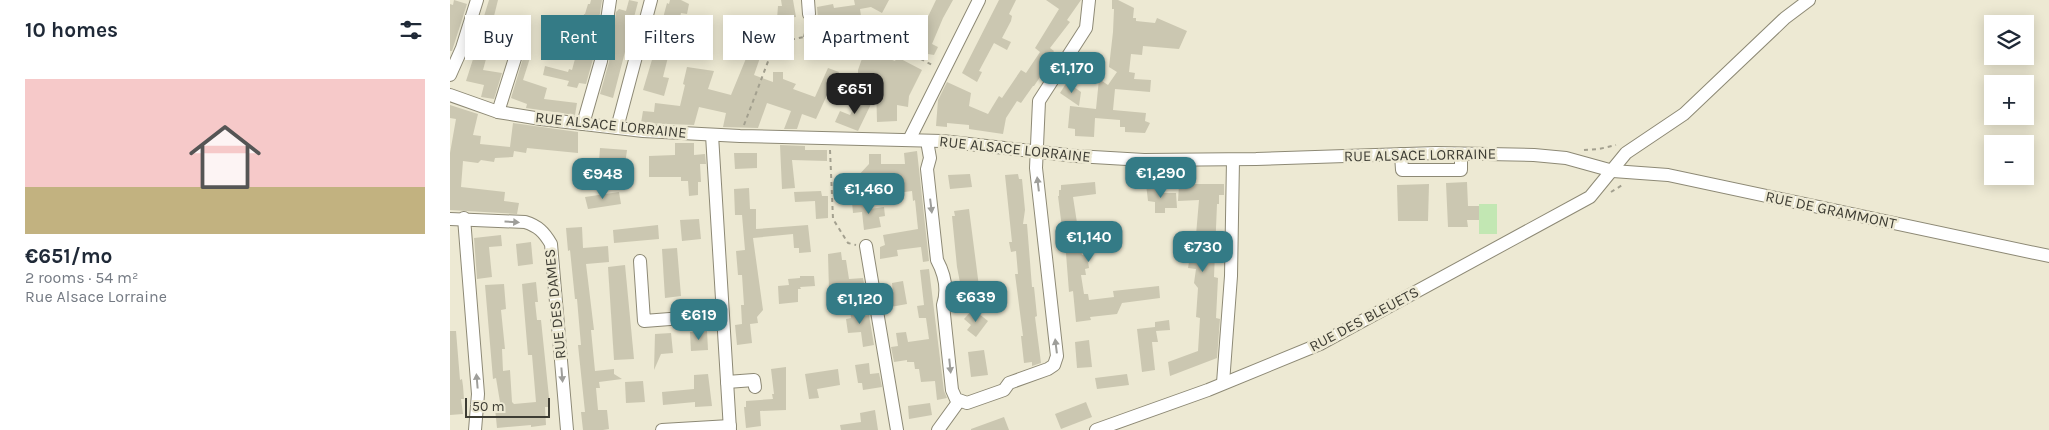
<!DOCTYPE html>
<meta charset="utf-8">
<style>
:root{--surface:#fff;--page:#f2f2f3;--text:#1f2937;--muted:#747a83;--accent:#347b86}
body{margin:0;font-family:Karla,sans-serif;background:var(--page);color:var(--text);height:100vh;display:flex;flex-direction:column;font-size:19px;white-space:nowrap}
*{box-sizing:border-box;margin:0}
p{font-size:16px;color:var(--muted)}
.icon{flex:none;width:28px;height:28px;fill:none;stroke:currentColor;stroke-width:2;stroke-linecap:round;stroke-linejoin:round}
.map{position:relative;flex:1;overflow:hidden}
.drawer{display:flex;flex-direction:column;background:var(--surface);width:450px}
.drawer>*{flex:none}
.hud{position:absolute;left:15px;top:15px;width:475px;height:45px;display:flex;gap:10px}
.tools{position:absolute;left:1534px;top:15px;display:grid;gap:10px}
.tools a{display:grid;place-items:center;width:50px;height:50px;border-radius:0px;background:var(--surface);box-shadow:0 2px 12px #0003;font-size:25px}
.scale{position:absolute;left:15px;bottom:12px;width:85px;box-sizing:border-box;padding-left:5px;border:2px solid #3e3d34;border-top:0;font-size:14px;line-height:18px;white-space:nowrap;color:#3e3d34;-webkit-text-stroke:4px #ede9d3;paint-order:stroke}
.price{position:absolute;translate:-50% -42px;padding:0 11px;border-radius:10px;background:var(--accent);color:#fff;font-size:16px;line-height:32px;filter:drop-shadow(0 1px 2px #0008)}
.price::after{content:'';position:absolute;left:50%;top:30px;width:15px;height:11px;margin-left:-8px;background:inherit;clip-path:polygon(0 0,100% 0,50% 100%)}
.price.on{background:#222;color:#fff}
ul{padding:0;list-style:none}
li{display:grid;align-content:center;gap:10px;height:265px;padding:0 25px}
li span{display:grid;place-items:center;height:155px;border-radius:0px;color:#555}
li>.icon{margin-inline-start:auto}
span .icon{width:90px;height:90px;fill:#fffc;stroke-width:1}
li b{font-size:21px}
h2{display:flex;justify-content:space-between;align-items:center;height:60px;padding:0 25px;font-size:21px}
.chip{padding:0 18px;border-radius:0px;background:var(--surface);box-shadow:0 2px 12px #0003;font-size:18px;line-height:45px}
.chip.on{background:var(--accent);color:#fff}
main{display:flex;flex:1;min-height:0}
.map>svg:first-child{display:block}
.green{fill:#c2e7b3}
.building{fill:#cbc7b1}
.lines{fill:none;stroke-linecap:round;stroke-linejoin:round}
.minor-casing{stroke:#8d8975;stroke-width:14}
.path{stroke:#a3a08f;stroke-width:2;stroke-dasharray:4 4;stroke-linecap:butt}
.minor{stroke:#fff;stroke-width:12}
.oneway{fill:#9e9e9a}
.labels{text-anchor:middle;stroke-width:5;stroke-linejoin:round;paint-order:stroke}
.street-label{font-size:15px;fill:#3e3d34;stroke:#ede9d3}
</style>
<main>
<section class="drawer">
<h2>10 homes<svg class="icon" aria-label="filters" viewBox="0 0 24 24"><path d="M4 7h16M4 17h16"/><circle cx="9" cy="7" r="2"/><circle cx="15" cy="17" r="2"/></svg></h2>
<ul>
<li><span style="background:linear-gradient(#f6c9c9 70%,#c2b280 0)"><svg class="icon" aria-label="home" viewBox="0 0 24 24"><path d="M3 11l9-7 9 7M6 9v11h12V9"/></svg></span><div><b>€651/mo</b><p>2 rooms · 54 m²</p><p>Rue Alsace Lorraine</p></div></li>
</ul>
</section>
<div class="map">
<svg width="1599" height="430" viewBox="0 0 1599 430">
<rect width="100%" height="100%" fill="#ede9d3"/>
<rect class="green" x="1029" y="204" width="18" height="30"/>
<g class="building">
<polygon points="4,0 17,4 2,51 0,51 0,4 3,5"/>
<polygon points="39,0 48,0 39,36 42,37 33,70 52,73 44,99 31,97 34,85 16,81 25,53 23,52"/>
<polygon points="141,0 152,0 143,59 136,84 129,83 127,88 117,86 119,81 93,75 95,66 118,72 119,69 122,70 128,48 131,49 134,28 131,27 134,14 135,14 138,4 140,4"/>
<polygon points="179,0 188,2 163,98 150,94 159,62 166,12 169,9 176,11"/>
<polygon points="220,0 231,0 239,4 237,14 231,13 229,22 213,18 217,3 219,4"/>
<polygon points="331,0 343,0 346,17 327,19 328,6 332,6"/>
<polygon points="404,0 439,0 432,13 421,7 410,9 411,16 402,17 404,28 382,31 380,17 368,19 367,7 383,4 384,8 405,5"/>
<polygon points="486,0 503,0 493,18 482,44 488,47 484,55 478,54 460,44 469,25 473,27"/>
<polygon points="549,0 566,0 559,14 562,16 561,21 552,38 561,42 557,50 544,43 529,71 532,72 527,82 512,73"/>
<polygon points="596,0 631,0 617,20 620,22 600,48 604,51 600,57 603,58 584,86 583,86 571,103 567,101 556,118 553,134 519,129 519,125 497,123 497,127 486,126 488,100 497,82 521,93 519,106 538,114 549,96 552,98 571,70 576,73 590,52 585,48 609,9"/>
<polygon points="662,0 668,0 684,8 683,18 686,18 686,21 705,23 707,18 737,31 729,49 693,46 692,55 681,54 679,72 685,73 684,79 701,80 700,92 665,89 663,110 696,113 695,121 700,123 695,133 675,132 675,127 670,127 670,120 645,118 644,137 625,136 625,129 618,128 620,106 646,109 649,79 658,85 667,72 659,67 663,32 664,9 662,9"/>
<polygon points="311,22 321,26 304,75 323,82 323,72 333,72 333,79 346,84 343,89 365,97 378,68 389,72 382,88 388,90 384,99 377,95 366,119 352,114 347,129 334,129 341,111 317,103 308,128 273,127 276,113 249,107 244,125 191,123 193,111 204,112 205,103 230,106 235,85 233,84 237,67 264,71 258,89 281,95"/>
<polygon points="224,35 241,40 237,56 219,51"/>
<polygon points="415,50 445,61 447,57 472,70 459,96 458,107 447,105 447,121 427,122 426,83 414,78 408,73 408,70"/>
<polygon points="204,53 218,57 213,77 219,78 214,96 193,90"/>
<polygon points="74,55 80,58 73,80 97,88 94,99 127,103 125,115 76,108 77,104 61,98"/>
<polygon points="617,82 631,92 629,106 610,93"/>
<polygon points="410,97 422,102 408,131 385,122 390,111 400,115"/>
<polygon points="0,105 28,114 23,135 31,136 30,144 60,147 63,123 128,132 128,153 77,148 76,153 64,151 63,157 45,158 44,162 31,160 28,163 13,161 11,187 55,192 54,201 69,203 67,214 0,210 0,153 6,119 0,118"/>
<polygon points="225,143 244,143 244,155 255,154 256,164 250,164 251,182 248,182 248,195 239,196 238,181 231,181 231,177 199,177 199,156 225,155"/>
<polygon points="330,145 355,146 355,150 377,150 377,161 342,160 345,188 332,189"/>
<polygon points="150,148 177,150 175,165 149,162"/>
<polygon points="467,151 479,261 473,262 471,247 447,250 448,256 430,259 430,247 435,245 433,235 468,229 465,200 463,201 462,191 447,193 445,176 427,176 427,181 422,181 417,187 407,177 419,164 419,154 431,154 431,164 455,164 454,153"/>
<polygon points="284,153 307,153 307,168 285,169"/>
<polygon points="520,174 522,187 500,189 498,175"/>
<polygon points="568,174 569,179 572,179 575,210 573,224 577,224 582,287 584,287 587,316 585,317 591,363 582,366 582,362 574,363 571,336 573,336 565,274 568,274 566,251 561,252 559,242 562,242 555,175"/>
<polygon points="645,182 646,194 623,197 632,255 637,254 639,268 635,269 636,275 631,275 634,294 638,294 639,300 664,297 663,291 709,286 710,298 672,303 667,314 640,317 641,320 626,322 623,291 619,292 614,228 612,228 608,196 609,196 609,190 611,190 611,185"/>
<polygon points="1017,182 1018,206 1029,206 1029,220 1017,220 1018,227 998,227 996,183"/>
<polygon points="696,184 709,184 709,193 726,193 727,208 715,208 715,213 705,213 705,202 698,201"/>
<polygon points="729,184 774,184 774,195 769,195 769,204 767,204 764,277 768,278 766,318 770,319 767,358 720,376 718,362 748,351 750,318 746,317 748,288 744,283 746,269 738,268 739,262 736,262 738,240 744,241 746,235 749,200 728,201"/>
<polygon points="979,184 978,221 948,221 947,185"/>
<polygon points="299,188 300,209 306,209 306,229 358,225 361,252 349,253 349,248 344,248 343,234 303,238 313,310 307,317 308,323 300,324 302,343 287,345 285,325 292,324 291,305 294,305 292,275 288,275 286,251 295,250 292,215 285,215 284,189"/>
<polygon points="371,191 372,196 378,196 378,218 366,219 365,201 345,202 344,192"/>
<polygon points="169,192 171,204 138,209 135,197"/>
<polygon points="402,202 420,202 420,209 434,207 435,216 429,217 431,227 414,230 412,212 403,213"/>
<polygon points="519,209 531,302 514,303 507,267 502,216 505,216 504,211"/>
<polygon points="249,219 251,239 232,241 230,220"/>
<polygon points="208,225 209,239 164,243 163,230"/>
<polygon points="132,227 133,248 158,246 159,262 136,264 144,330 141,330 145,371 164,369 164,374 172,379 149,382 150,388 146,388 148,410 157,410 159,429 153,430 133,430 131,412 135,412 128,345 131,345 127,299 125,299 120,250 118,251 116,228"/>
<polygon points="51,235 52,246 39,247 42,277 27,279 24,238"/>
<polygon points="81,242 83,264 68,266 66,244"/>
<polygon points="227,248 231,296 215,298 212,249"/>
<polygon points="391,252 392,260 396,260 399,279 413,278 415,288 404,290 403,287 379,291 378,254"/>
<polygon points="175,265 184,359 164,360 158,267"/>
<polygon points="479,269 494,391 497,398 487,400 485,381 471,382 469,369 465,369 464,362 457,362 457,360 444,362 441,347 448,346 446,333 456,332 458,342 479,339 476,318 469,318 467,306 474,305 470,270"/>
<polygon points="350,276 364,276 365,286 350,287 351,289 348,289 348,302 329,304 328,286 339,285 338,279 350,278"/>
<polygon points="453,281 457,304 435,308 433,295 443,294 442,283"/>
<polygon points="86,282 88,302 85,302 87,320 91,320 100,407 95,407 96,425 81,427 81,425 47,428 45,408 51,408 46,378 43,379 35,285 54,284 56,309 51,310 55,349 52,349 53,371 60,370 62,402 64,404 86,402 82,355 78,355 72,284"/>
<polygon points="411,304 412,316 419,315 424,345 413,347 411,332 398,333 396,319 401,318 400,306"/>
<polygon points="523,309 538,321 526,337 517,330 521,325 514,319"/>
<polygon points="719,320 720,330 706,331 708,342 702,342 705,370 692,372 687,329 705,327 705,322"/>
<polygon points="0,331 6,331 10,380 12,379 13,386 14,399 11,399 13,414 0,415"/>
<polygon points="257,331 258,350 241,351 240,332"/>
<polygon points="221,333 223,353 211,354 204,370 205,334"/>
<polygon points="639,340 642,367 627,368 625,342"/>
<polygon points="534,350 538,375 521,377 518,352"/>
<polygon points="419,363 420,374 429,373 432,387 413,390 412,383 408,383 405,365"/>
<polygon points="336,367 336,410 310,411 311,426 296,428 294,407 296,407 296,401 323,399 322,394 324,394 321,369"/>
<polygon points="388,369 390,385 367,389 369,398 359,399 355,374"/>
<polygon points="258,374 262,406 245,407 245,402 213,405 212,392 244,389 244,375"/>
<polygon points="677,374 679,385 647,389 645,378"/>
<polygon points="193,381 195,402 176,403 175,382"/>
<polygon points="636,402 642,417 611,429 605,414"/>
<polygon points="480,403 482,415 459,419 458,406"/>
<polygon points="425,410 428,430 391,430 390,425 411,422 410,413"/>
<polygon points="554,417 559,430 521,430 521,429"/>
</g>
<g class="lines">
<defs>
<g id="minor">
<polyline points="358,0 359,14"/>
<polyline points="0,75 12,48 27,0"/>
<polyline points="0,95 48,112 91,119 193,131 290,136 492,141 626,156 694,160 806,159 986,153 1084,155 1116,158 1163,171 1218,175 1599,256"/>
<polyline points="48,112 67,52"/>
<polyline points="133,124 151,61 160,0"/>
<polyline points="167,128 201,0"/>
<polyline points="262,135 280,430"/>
<polyline points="459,140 529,0"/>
<path d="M477,141L480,158L477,169L487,260C495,275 498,290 493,305L502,390L506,399L517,403L554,390L559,383L598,369L604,365L607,356L586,168L589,101L636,28L639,0"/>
<polyline points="951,154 952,170 1011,170 1011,154"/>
<polyline points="14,218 28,394 25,430"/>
<path d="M0,219L75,222C88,226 94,232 101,244L117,430"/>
<polyline points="416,246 447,430"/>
<polyline points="190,261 194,321 272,315"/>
<polyline points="277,382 304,380 305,387"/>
<polyline points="773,383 781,276 783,160"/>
<polyline points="212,430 280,426"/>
<polyline points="488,430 509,401"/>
<polyline points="646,430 758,390 870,344 1140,197 1176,153 1234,114 1335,18 1359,0"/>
</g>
</defs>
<use href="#minor" class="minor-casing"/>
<g class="path">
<polyline points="354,37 357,25"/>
<polyline points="294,125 325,43 354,37 368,45 399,41 443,44 484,66"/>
<polyline points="380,150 383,219 398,243 406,245"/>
<polyline points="1134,150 1149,149 1166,145"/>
<polyline points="1161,192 1174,184"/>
</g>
<use href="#minor" class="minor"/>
</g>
<defs><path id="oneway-solid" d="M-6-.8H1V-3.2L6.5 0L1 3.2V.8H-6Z" transform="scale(1.25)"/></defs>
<g class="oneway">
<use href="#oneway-solid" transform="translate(588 184) rotate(-97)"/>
<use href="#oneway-solid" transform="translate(481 206) rotate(83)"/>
<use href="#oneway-solid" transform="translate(62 222) rotate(4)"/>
<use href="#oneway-solid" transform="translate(606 346) rotate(-97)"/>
<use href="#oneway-solid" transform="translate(500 366) rotate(84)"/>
<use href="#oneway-solid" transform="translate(112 375) rotate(85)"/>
<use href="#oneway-solid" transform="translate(27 381) rotate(-95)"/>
</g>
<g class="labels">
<g class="street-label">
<text transform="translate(161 125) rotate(6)" y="5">RUE ALSACE LORRAINE</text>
<text transform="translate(565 149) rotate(6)" y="5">RUE ALSACE LORRAINE</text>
<text transform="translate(970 155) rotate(-1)" y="5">RUE ALSACE LORRAINE</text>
<text transform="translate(1381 210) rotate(12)" y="5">RUE DE GRAMMONT</text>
<text transform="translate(105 304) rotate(-96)" y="5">RUE DES DAMES</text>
<text transform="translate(914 319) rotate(-28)" y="5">RUE DES BLEUETS</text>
</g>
</g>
</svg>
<div class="tools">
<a><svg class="icon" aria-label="layers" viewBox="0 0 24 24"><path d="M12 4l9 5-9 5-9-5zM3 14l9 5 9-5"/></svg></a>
<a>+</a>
<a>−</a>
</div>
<div class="scale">50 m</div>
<b class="price" style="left:622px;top:94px">€1,170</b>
<b class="price on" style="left:405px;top:115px">€651</b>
<b class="price" style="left:711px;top:199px">€1,290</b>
<b class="price" style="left:153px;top:200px">€948</b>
<b class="price" style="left:419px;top:215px">€1,460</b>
<b class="price" style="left:639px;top:263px">€1,140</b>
<b class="price" style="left:753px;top:273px">€730</b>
<b class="price" style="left:526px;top:323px">€639</b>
<b class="price" style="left:410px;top:325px">€1,120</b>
<b class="price" style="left:249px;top:341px">€619</b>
<div class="hud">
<a class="chip">Buy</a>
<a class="chip on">Rent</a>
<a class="chip">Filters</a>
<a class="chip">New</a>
<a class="chip">Apartment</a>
</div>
</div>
</main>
